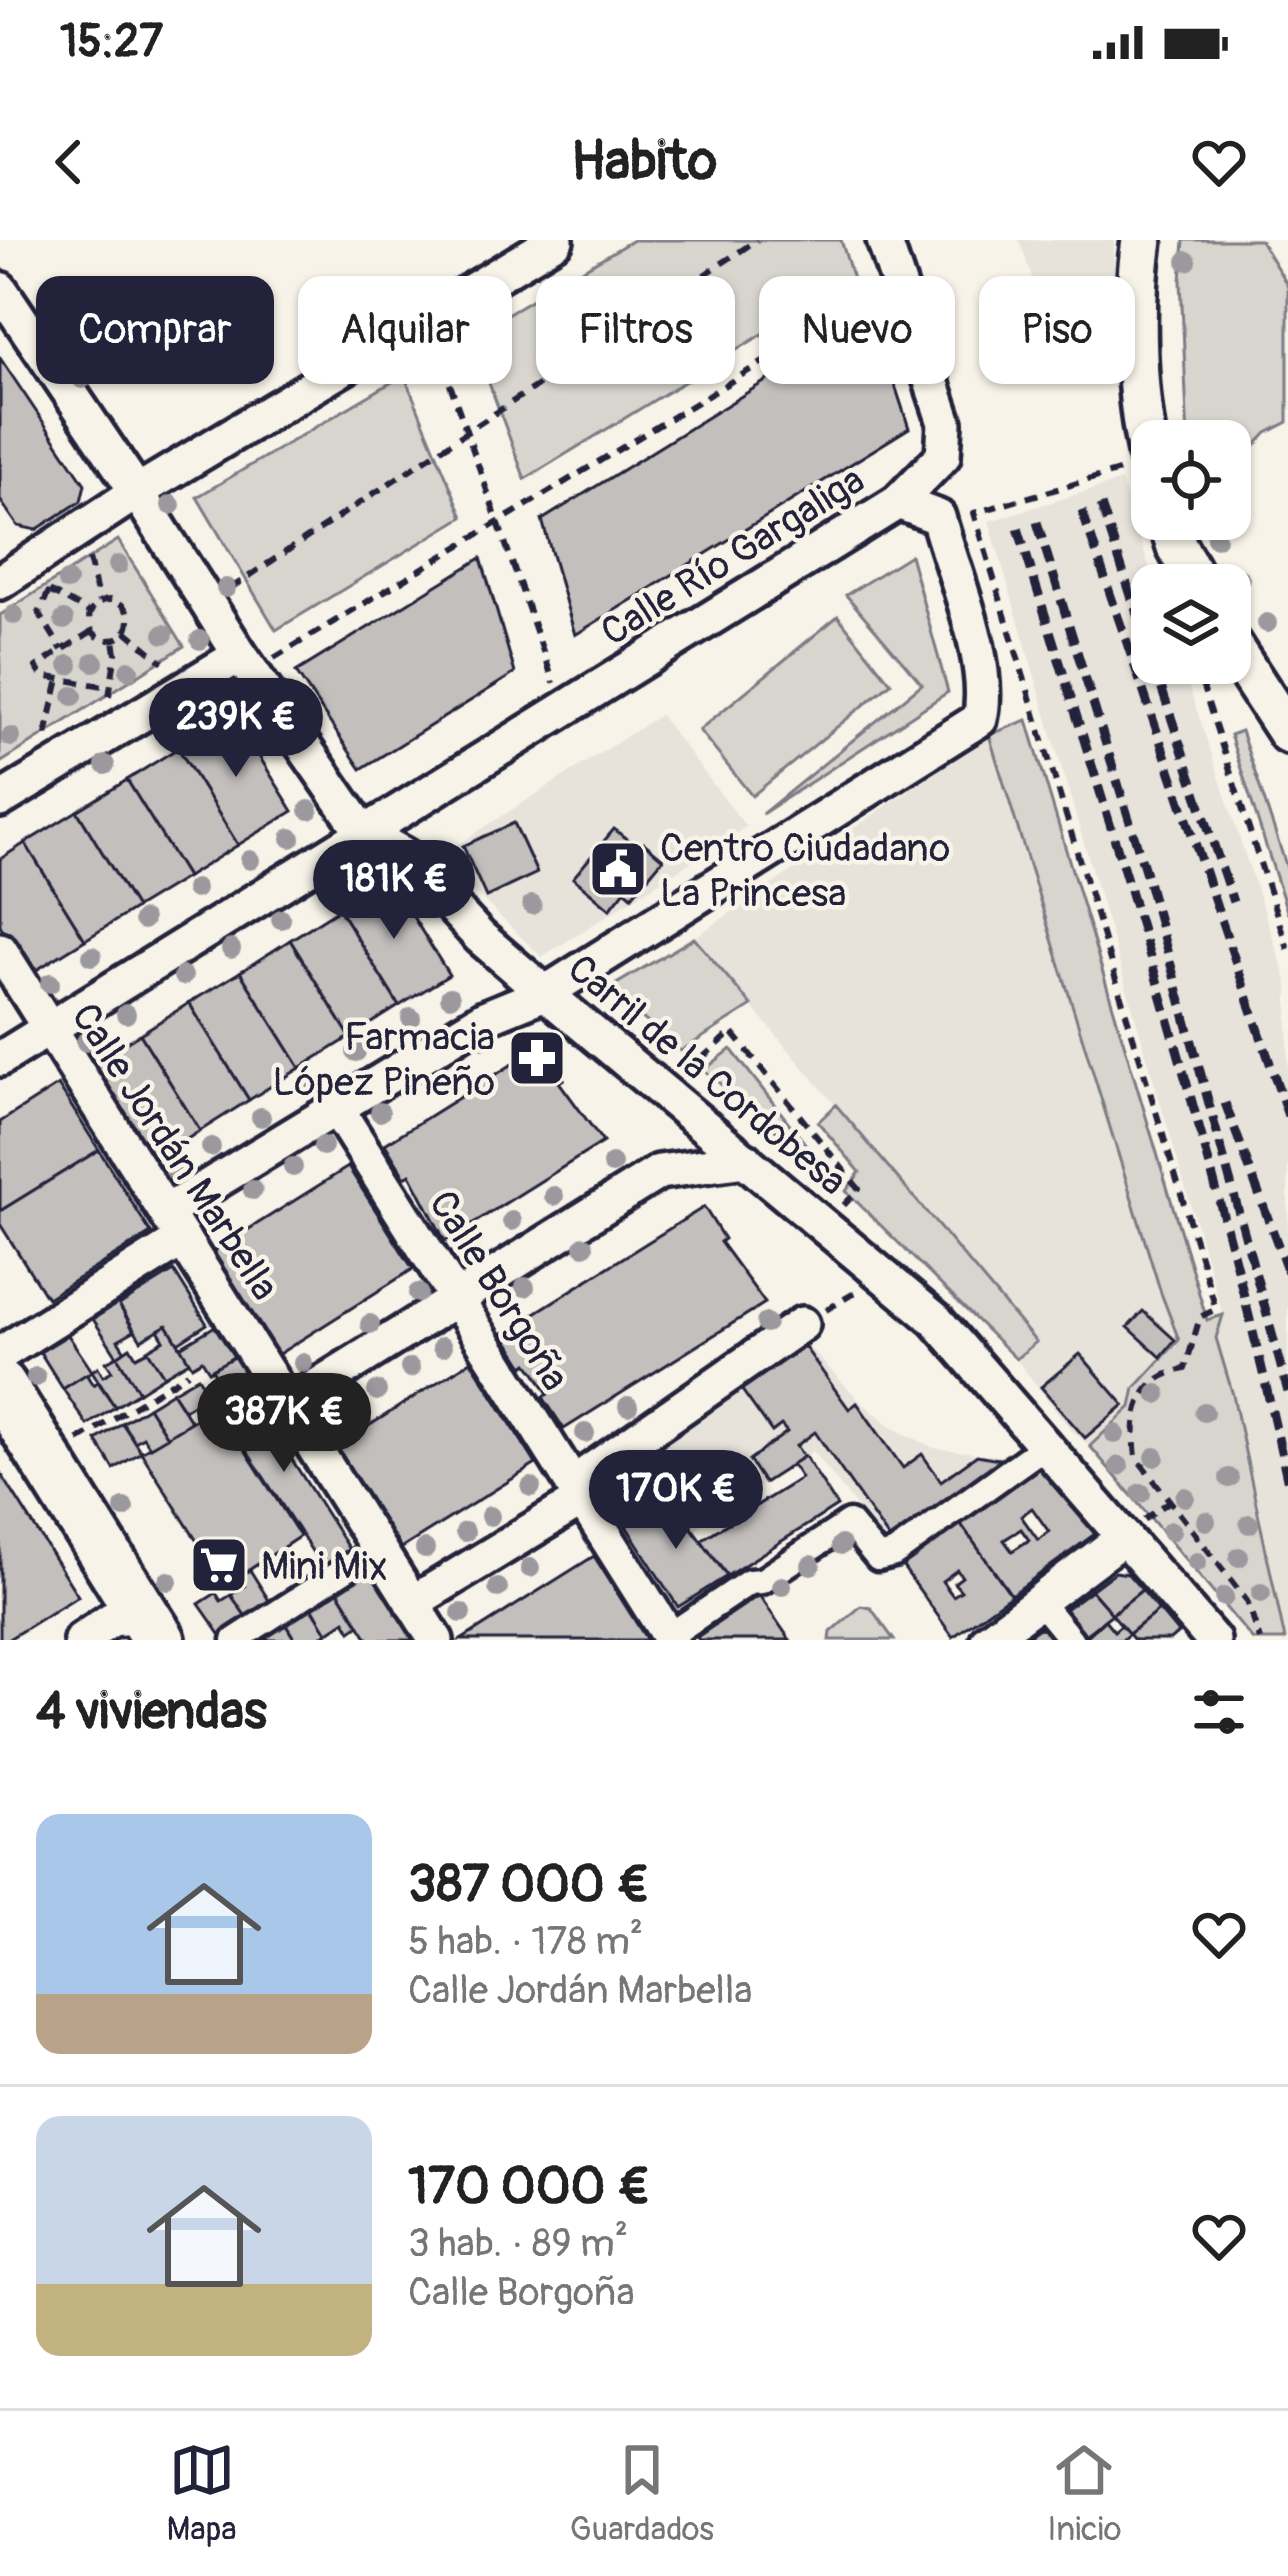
<!DOCTYPE html>
<html lang="es">
<meta charset="utf-8">
<style>
:root{--surface:#fff;--page:#f6f6f6;--text:#222;--muted:#767676;--line:#e0e0e0;--accent:#22223b}
body{margin:0;font-family:Pangolin,sans-serif;background:var(--page);color:var(--text);height:100vh;display:flex;flex-direction:column;font-size:45px;white-space:nowrap}
*{box-sizing:border-box;margin:0}
p{font-size:39px;color:var(--muted)}
.icon{flex:none;width:66px;height:66px;fill:none;stroke:currentColor;stroke-width:2;stroke-linecap:round;stroke-linejoin:round}
.map{position:relative;height:1400px;overflow:hidden}
.side{display:flex;flex-direction:column;background:var(--surface);flex:1}
.side>*{flex:none}
.banner{position:absolute;left:36px;top:36px;width:1218px;height:108px;display:flex;gap:24px}
.tools{position:absolute;left:1131px;top:180px;display:grid;gap:24px}
.tools a{display:grid;place-items:center;width:120px;height:120px;border-radius:24px;background:var(--surface);box-shadow:0 3px 9px #0004;font-size:60px}
.price{position:absolute;translate:-50% -102px;padding:0 27px;border-radius:42px;background:var(--accent);color:#fff;font-size:39px;line-height:78px;filter:drop-shadow(0 3px 6px #0008)}
.price::after{content:'';position:absolute;left:50%;top:72px;width:36px;height:27px;margin-left:-18px;background:inherit;clip-path:polygon(0 0,100% 0,50% 100%)}
.price.selected{background:#222;color:#fff}
ul{padding:0;list-style:none}
li{display:flex;align-items:center;gap:36px;height:300px;padding:0 36px}
li+li{border-top:3px solid var(--line)}
li span{display:grid;place-items:center;flex:none;width:336px;height:240px;border-radius:24px;color:#555}
li>.icon{margin-inline-start:auto}
span .icon{width:144px;height:144px;fill:#fffc;stroke-width:1}
li b{font-size:51px}
h2{display:flex;justify-content:space-between;align-items:center;height:144px;padding:0 36px;font-size:51px}
.tag{padding:0 42px;border-radius:24px;background:var(--surface);box-shadow:0 3px 9px #0004;font-size:42px;line-height:108px}
.tag.selected{background:var(--accent);color:#fff}
.status{display:flex;justify-content:space-between;align-items:center;height:84px;padding:0 60px;background:var(--surface);direction:ltr}
.status svg{height:33px;fill:currentColor}
header{display:flex;justify-content:space-between;align-items:center;height:156px;padding:0 36px;background:var(--surface);font-size:54px;font-weight:700}
.tabs{display:flex;justify-content:space-around;align-items:center;height:168px;border-top:3px solid var(--line);background:var(--surface);font-size:33px;color:var(--muted)}
.tabs a{display:grid;justify-items:center;gap:6px}
.tabs .selected{color:var(--accent)}
.map>svg:first-child{display:block}
.built{fill:#e7e3db}
.green{fill:#d8d5cf;stroke:#7d7c85;stroke-width:3}
.building{fill:#c2bfbd;stroke:#22223b;stroke-width:3;fill-rule:evenodd}
.lines{fill:none;stroke-linecap:round;stroke-linejoin:round}
.pedestrian-casing{stroke:#22223b;stroke-width:33}
.minor-casing{stroke:#22223b;stroke-width:42}
.tertiary-casing{stroke:#22223b;stroke-width:48}
.primary-casing{stroke:#22223b;stroke-width:60}
.path{stroke:#22223b;stroke-width:6;stroke-dasharray:12 9;stroke-linecap:butt}
.pedestrian{stroke:#f7f3e8;stroke-width:24}
.minor{stroke:#f7f3e8;stroke-width:33}
.tertiary{stroke:#f7f3e8;stroke-width:39}
.primary{stroke:#f7f3e8;stroke-width:51}
.rail{stroke:#22223b;stroke-width:9;stroke-dasharray:18 9;stroke-linecap:butt}
.tree{fill:#9b999d}
.labels{text-anchor:middle;stroke-width:9;stroke-linejoin:round;paint-order:stroke}
.street-label{font-size:39px;fill:#22223b;stroke:#f7f3e8}
.poi-label{font-size:39px;fill:#22223b;stroke:#f7f3e8;text-anchor:start}
</style>
<div class="status"><b>15:27</b><svg viewBox="0 0 49 12"><path d="M0 12V9h3v3zM5 12V6h3v6zM10 12V3h3v9zM15 12V0h3v12zM26 1h20v11H26zM47 4h2v5h-2z"/></svg></div>
<header><svg class="icon" aria-label="back" viewBox="0 0 24 24"><path d="M15 5l-7 7 7 7"/></svg>Habito<svg class="icon" aria-label="heart" viewBox="0 0 24 24"><path d="M12 20l-8-8c-3-5 5-10 8-4 3-6 11-1 8 4z"/></svg></header>
<div class="map">
<svg width="1288" height="1400" viewBox="0 0 1288 1400">
<rect width="100%" height="100%" fill="#f7f3e8"/>
<filter id="ink" filterUnits="userSpaceOnUse"><feTurbulence type="fractalNoise" baseFrequency=".00833" numOctaves="2"/><feDisplacementMap in="SourceGraphic" scale="24" xChannelSelector="R" yChannelSelector="G"/><feConvolveMatrix kernelMatrix="1 2 1 2 8 2 1 2 1" color-interpolation-filters="sRGB"/></filter>
<g filter="url(#ink)">
<g class="built">
<polygon points="1019,0 1114,0 1114,77 1086,86 1080,67 1066,68 1062,54 1040,59"/>
<polygon points="1121,241 1155,345 1152,345 1152,423 1181,423 1288,743 1288,1400 1285,1400 1233,1155 1216,1098 1223,1075 989,281"/>
<polygon points="660,475 746,587 542,717 438,617"/>
<polygon points="989,495 1161,1053 1179,1100 1135,1147 1131,1167 1090,1206 1072,1191 1016,1119 1035,1101 694,698"/>
<polygon points="806,1104 862,1163 895,1189 934,1208 1000,1216 1005,1220 887,1305 813,1211 694,1290 637,1211"/>
</g>
<g class="green">
<polygon points="633,0 841,0 853,39 525,239 471,95"/>
<polygon points="1184,0 1260,0 1288,46 1288,182 1267,193 1230,232 1230,201 1188,201 1181,41"/>
<polygon points="404,135 463,277 276,390 197,257"/>
<polygon points="118,300 184,406 0,523 0,375"/>
<polygon points="910,315 948,452 762,574 922,444 846,355"/>
<polygon points="838,376 891,443 752,556 699,490"/>
<polygon points="1027,480 1207,1080 1223,1075 1216,1098 1233,1155 1285,1400 1253,1400 1090,1206 1131,1167 1135,1148 1179,1100 1161,1053 989,495"/>
<polygon points="1241,491 1288,631 1288,674 1230,495"/>
<polygon points="694,698 752,766 681,811 608,749"/>
<polygon points="731,809 832,938 704,830"/>
<polygon points="836,865 1036,1102 1016,1119 846,951 860,932 818,882"/>
<polygon points="861,1366 871,1368 894,1400 830,1400 831,1392"/>
</g>
<g class="building">
<polygon points="872,75 909,188 575,395 542,280"/>
<polygon points="0,118 85,244 81,261 36,290 18,286 0,260"/>
<polygon points="481,318 515,433 361,529 296,432"/>
<polygon points="233,474 293,571 238,605 178,508"/>
<polygon points="178,508 238,605 187,637 127,540"/>
<polygon points="127,540 187,637 136,668 77,571"/>
<polygon points="77,571 136,668 85,700 25,603"/>
<polygon points="514,583 537,633 486,657 463,606"/>
<polygon points="614,589 639,609 644,603 663,619 632,656 625,650 610,669 573,638"/>
<polygon points="25,603 85,700 30,734 0,685 0,619"/>
<polygon points="389,638 449,735 399,766 339,669"/>
<polygon points="339,669 399,766 350,797 290,700"/>
<polygon points="290,700 350,797 300,828 240,732"/>
<polygon points="240,732 300,828 249,860 189,763"/>
<polygon points="189,763 249,860 200,891 140,794"/>
<polygon points="140,794 200,891 148,923 88,827"/>
<polygon points="543,805 564,839 559,842 603,902 445,1001 410,934 405,937 385,904"/>
<polygon points="58,845 99,910 0,971 0,882"/>
<polygon points="99,910 151,993 47,1058 0,984 0,971"/>
<polygon points="348,927 413,1029 271,1119 206,1016"/>
<polygon points="704,967 724,999 720,1002 765,1063 564,1189 543,1157 548,1154 535,1132 528,1123 524,1126 503,1093"/>
<polygon points="174,1031 207,1084 178,1103 167,1085 141,1100 119,1065"/>
<polygon points="118,1063 134,1091 118,1100 125,1111 117,1116 93,1079"/>
<polygon points="1143,1071 1175,1100 1161,1117 1128,1087"/>
<polygon points="222,1082 241,1113 209,1131 202,1120 192,1126 180,1107"/>
<polygon points="167,1085 189,1121 164,1136 147,1110 164,1100 158,1090"/>
<polygon points="68,1095 92,1131 63,1149 40,1112"/>
<polygon points="804,1106 849,1169 857,1163 903,1228 922,1214 941,1241 977,1215 1005,1220 891,1302 815,1192 796,1206 804,1217 764,1243 749,1220 787,1192 781,1185 772,1192 739,1146"/>
<polygon points="130,1107 136,1117 148,1111 164,1136 139,1152 117,1116"/>
<polygon points="241,1113 259,1141 230,1158 212,1129"/>
<polygon points="1080,1114 1124,1165 1085,1198 1041,1147"/>
<polygon points="117,1116 139,1152 115,1167 92,1131 98,1127 103,1136 112,1131 106,1122"/>
<polygon points="471,1121 536,1224 394,1313 329,1211"/>
<polygon points="86,1134 93,1145 98,1142 115,1167 87,1185 63,1149"/>
<polygon points="198,1137 217,1166 201,1176 193,1164 184,1170 172,1152"/>
<polygon points="259,1141 275,1167 263,1174 350,1311 323,1328 227,1181 239,1174 230,1158"/>
<polygon points="172,1152 191,1182 167,1197 148,1167"/>
<polygon points="217,1166 300,1296 225,1346 141,1212"/>
<polygon points="148,1167 167,1197 150,1207 143,1197 135,1202 122,1183"/>
<polygon points="122,1183 141,1212 114,1229 96,1200"/>
<polygon points="805,1216 837,1266 727,1336 701,1300 801,1238 792,1224"/>
<path d="M1039,1228L1095,1294L1011,1355L960,1283ZM1032,1268L1049,1292L1038,1300L1021,1276ZM1021,1289L1029,1300L1012,1311L1004,1300Z"/>
<polygon points="0,1232 78,1356 7,1400 0,1400"/>
<polygon points="670,1258 727,1336 678,1367 626,1286"/>
<path d="M960,1283L1011,1355L953,1397L901,1324ZM957,1330L962,1337L954,1343L961,1351L953,1356L942,1341Z"/>
<polygon points="594,1316 647,1400 461,1400 524,1360"/>
<polygon points="374,1323 423,1400 369,1400 336,1348"/>
<polygon points="250,1330 270,1362 246,1377 231,1355 244,1346 234,1340"/>
<polygon points="1115,1332 1128,1334 1142,1350 1112,1374 1091,1350"/>
<polygon points="1091,1350 1112,1374 1081,1398 1061,1372"/>
<polygon points="1142,1350 1159,1370 1129,1394 1112,1374"/>
<polygon points="338,1351 359,1385 351,1391 345,1381 327,1393 312,1367"/>
<polygon points="216,1353 221,1361 231,1355 246,1377 220,1394 199,1364"/>
<polygon points="759,1355 790,1400 699,1400 697,1397"/>
<polygon points="310,1365 327,1392 318,1400 295,1400 284,1382"/>
<polygon points="1159,1370 1178,1393 1170,1400 1134,1400 1129,1394"/>
<polygon points="1105,1380 1114,1391 1121,1385 1129,1394 1122,1400 1083,1400"/>
<polygon points="284,1382 295,1400 257,1400"/>
<polygon points="1039,1388 1051,1389 1060,1400 1024,1399"/>
</g>
<g class="lines">
<defs>
<g id="pedestrian">
<polyline points="1040,1362 1071,1400"/>
<polyline points="669,1396 749,1342 762,1341 849,1283 878,1318 894,1314 1046,1205"/>
<polyline points="235,1400 377,1309"/>
</g>
<g id="minor">
<polyline points="0,49 137,252 240,415 363,592 404,615 480,697 545,753 936,1080 1213,1400"/>
<polyline points="0,342 137,252 556,0"/>
<polyline points="0,560 240,415"/>
<polyline points="0,710 436,1400"/>
<polyline points="0,819 898,262 943,216 945,183 884,0"/>
<polyline points="335,866 671,1400"/>
<path d="M166,972L484,778L545,753L980,479C993,423 953,334 938,277L898,262"/>
<polyline points="0,1114 183,999"/>
<polyline points="287,1165 659,932 746,920"/>
<polyline points="572,1244 802,1084"/>
<polyline points="412,1363 581,1260"/>
<polyline points="81,1400 112,1379 143,1376"/>
<polyline points="988,1400 1124,1297"/>
</g>
<g id="tertiary">
<path d="M1142,0C1132,68 1135,162 1152,229"/>
<polyline points="1168,279 1177,307 1198,345"/>
<polyline points="1230,404 1288,493"/>
</g>
<polyline id="primary" points="0,1146 159,1400"/>
</defs>
<use href="#pedestrian" class="pedestrian-casing"/>
<use href="#minor" class="minor-casing"/>
<use href="#tertiary" class="tertiary-casing"/>
<use href="#primary" class="primary-casing"/>
<g class="path">
<polyline points="436,104 554,443"/>
<path d="M1119,231L974,273L1216,1069L1200,1077L1185,1129C1137,1138 1131,1175 1136,1217L1247,1361L1260,1400"/>
<polyline points="89,319 99,362"/>
<polyline points="231,348 757,0"/>
<polyline points="49,351 39,373 62,410"/>
<polyline points="49,351 90,373"/>
<circle cx="109" cy="380" r="20"/>
<polyline points="92,391 36,427 42,436 109,447"/>
<polyline points="126,391 163,422"/>
<polyline points="274,418 874,55"/>
<polyline points="1195,423 1288,709"/>
<polyline points="109,456 116,413 114,400"/>
<polyline points="46,495 59,439"/>
<polyline points="686,832 732,792 859,949 842,967"/>
<polyline points="826,1070 856,1052"/>
<polyline points="78,1200 188,1133"/>
<polyline points="1144,1280 1170,1261"/>
</g>
<use href="#pedestrian" class="pedestrian"/>
<use href="#minor" class="minor"/>
<use href="#tertiary" class="tertiary"/>
<use href="#primary" class="primary"/>
<g class="rail">
<polyline points="1101,265 1152,419"/>
<polyline points="1082,271 1288,876"/>
<polyline points="1037,282 1146,634 1288,1152"/>
<path d="M1018,288C1116,603 1218,920 1288,1243"/>
<polyline points="1153,423 1233,662"/>
<polyline points="1225,863 1288,1032"/>
</g>
</g>
<g class="tree">
<circle cx="1187" cy="21" r="10"/>
<circle cx="82" cy="139" r="10"/>
<circle cx="171" cy="265" r="10"/>
<circle cx="1216" cy="298" r="10"/>
<circle cx="118" cy="325" r="10"/>
<circle cx="1240" cy="339" r="10"/>
<circle cx="67" cy="341" r="10"/>
<circle cx="226" cy="348" r="10"/>
<circle cx="14" cy="375" r="10"/>
<circle cx="64" cy="380" r="10"/>
<circle cx="1267" cy="383" r="10"/>
<circle cx="164" cy="394" r="10"/>
<circle cx="200" cy="400" r="10"/>
<circle cx="94" cy="422" r="10"/>
<circle cx="69" cy="425" r="10"/>
<circle cx="129" cy="430" r="10"/>
<circle cx="217" cy="455" r="10"/>
<circle cx="73" cy="456" r="10"/>
<circle cx="169" cy="483" r="10"/>
<circle cx="11" cy="497" r="10"/>
<circle cx="105" cy="525" r="10"/>
<circle cx="309" cy="570" r="10"/>
<circle cx="291" cy="598" r="10"/>
<circle cx="250" cy="620" r="10"/>
<circle cx="195" cy="649" r="10"/>
<circle cx="328" cy="650" r="10"/>
<circle cx="532" cy="665" r="10"/>
<circle cx="281" cy="679" r="10"/>
<circle cx="143" cy="680" r="10"/>
<circle cx="231" cy="709" r="10"/>
<circle cx="92" cy="716" r="10"/>
<circle cx="183" cy="736" r="10"/>
<circle cx="50" cy="743" r="10"/>
<circle cx="450" cy="757" r="10"/>
<circle cx="126" cy="774" r="10"/>
<circle cx="411" cy="778" r="10"/>
<circle cx="483" cy="799" r="10"/>
<circle cx="86" cy="802" r="10"/>
<circle cx="356" cy="812" r="10"/>
<circle cx="307" cy="847" r="10"/>
<circle cx="380" cy="872" r="10"/>
<circle cx="261" cy="877" r="10"/>
<circle cx="323" cy="906" r="10"/>
<circle cx="211" cy="907" r="10"/>
<circle cx="612" cy="924" r="10"/>
<circle cx="293" cy="927" r="10"/>
<circle cx="175" cy="931" r="10"/>
<circle cx="253" cy="950" r="10"/>
<circle cx="554" cy="956" r="10"/>
<circle cx="214" cy="973" r="10"/>
<circle cx="512" cy="981" r="10"/>
<circle cx="584" cy="1006" r="10"/>
<circle cx="470" cy="1010" r="10"/>
<circle cx="525" cy="1047" r="10"/>
<circle cx="418" cy="1053" r="10"/>
<circle cx="766" cy="1083" r="10"/>
<circle cx="370" cy="1084" r="10"/>
<circle cx="442" cy="1107" r="10"/>
<circle cx="303" cy="1123" r="10"/>
<circle cx="410" cy="1128" r="10"/>
<circle cx="36" cy="1137" r="10"/>
<circle cx="377" cy="1151" r="10"/>
<circle cx="1157" cy="1154" r="10"/>
<circle cx="628" cy="1166" r="10"/>
<circle cx="1204" cy="1172" r="10"/>
<circle cx="332" cy="1175" r="10"/>
<circle cx="585" cy="1193" r="10"/>
<circle cx="1115" cy="1194" r="10"/>
<circle cx="1155" cy="1217" r="10"/>
<circle cx="1119" cy="1226" r="10"/>
<circle cx="636" cy="1237" r="10"/>
<circle cx="1229" cy="1238" r="10"/>
<circle cx="531" cy="1247" r="10"/>
<circle cx="1141" cy="1253" r="10"/>
<circle cx="1185" cy="1257" r="10"/>
<circle cx="124" cy="1268" r="10"/>
<circle cx="490" cy="1276" r="10"/>
<circle cx="1206" cy="1281" r="10"/>
<circle cx="1249" cy="1284" r="10"/>
<circle cx="1171" cy="1291" r="10"/>
<circle cx="465" cy="1292" r="10"/>
<circle cx="841" cy="1305" r="10"/>
<circle cx="425" cy="1309" r="10"/>
<circle cx="1239" cy="1317" r="10"/>
<circle cx="1197" cy="1322" r="10"/>
<circle cx="811" cy="1325" r="10"/>
<circle cx="530" cy="1328" r="10"/>
<circle cx="168" cy="1341" r="10"/>
<circle cx="782" cy="1346" r="10"/>
<circle cx="498" cy="1348" r="10"/>
<circle cx="1261" cy="1353" r="10"/>
<circle cx="1224" cy="1357" r="10"/>
<circle cx="461" cy="1373" r="10"/>
</g>
</g>
<defs>
<symbol id="civic-square" viewBox="-11 -11 22 22"><rect x="-9" y="-9" width="18" height="18" rx="4" fill="#22223b" stroke="#f7f3e8"/><path d="M-.6-6.5H3V-4.5H.6V-3L4-1V1h2V6H-6V1h2V-1L-.6-3ZM-1.2 2.5V6h2.4V2.5Z" fill="#fff"/></symbol>
<symbol id="pharmacy-square" viewBox="-11 -11 22 22"><rect x="-9" y="-9" width="18" height="18" rx="4" fill="#22223b" stroke="#f7f3e8"/><path d="M-2-6h4v4h4v4h-4v4h-4v-4h-4v-4h4Z" fill="#fff"/></symbol>
<symbol id="supermarket-square" viewBox="-11 -11 22 22"><rect x="-9" y="-9" width="18" height="18" rx="4" fill="#22223b" stroke="#f7f3e8"/><path d="M-6-5.5h2.5l.6 2H6L4.5 2H-2.5L-4.4-4H-6ZM-1.5 3.2a1.3 1.3 0 1 0 .1 0ZM3 3.2a1.3 1.3 0 1 0 .1 0Z" fill="#fff"/></symbol>
</defs>
<g fill-rule="evenodd">
<use href="#civic-square" x="585" y="596" width="66" height="66"/>
<use href="#pharmacy-square" x="504" y="785" width="66" height="66"/>
<use href="#supermarket-square" x="186" y="1292" width="66" height="66"/>
</g>
<g class="labels">
<g class="street-label">
<text transform="translate(732 315) rotate(-32)" y="14">Calle Río Gargaliga</text>
<text transform="translate(708 834) rotate(40)" y="14">Carril de la Cordobesa</text>
<text transform="translate(176 911) rotate(57)" y="14">Calle Jordán Marbella</text>
<text transform="translate(500 1050) rotate(58)" y="14">Calle Borgoña</text>
</g>
<g class="poi-label">
<text x="660" y="621">Centro Ciudadano<tspan x="660" dy="45">La Princesa</tspan></text>
<text x="495" y="810" text-anchor="end">Farmacia<tspan x="495" dy="45">López Pineño</tspan></text>
<text x="261" y="1339">Mini Mix</text>
</g>
</g>
</svg>
<div class="tools">
<a><svg class="icon" aria-label="locate" viewBox="0 0 24 24"><circle cx="12" cy="12" r="6"/><path d="M12 2v4M12 18v4M2 12h4M18 12h4"/></svg></a>
<a><svg class="icon" aria-label="layers" viewBox="0 0 24 24"><path d="M12 4l9 5-9 5-9-5zM3 14l9 5 9-5"/></svg></a>
</div>
<b class="price" style="left:236px;top:540px">239K €</b>
<b class="price" style="left:394px;top:702px">181K €</b>
<b class="price selected" style="left:284px;top:1235px">387K €</b>
<b class="price" style="left:676px;top:1312px">170K €</b>
<div class="banner">
<a class="tag selected">Comprar</a>
<a class="tag">Alquilar</a>
<a class="tag">Filtros</a>
<a class="tag">Nuevo</a>
<a class="tag">Piso</a>
</div>
</div>
<section class="side">
<h2>4 viviendas<svg class="icon" aria-label="filters" viewBox="0 0 24 24"><path d="M4 7h16M4 17h16"/><circle cx="9" cy="7" r="2"/><circle cx="15" cy="17" r="2"/></svg></h2>
<ul>
<li><span style="background:linear-gradient(#a9c7e8 75%,#b9a48a 0)"><svg class="icon" aria-label="home" viewBox="0 0 24 24"><path d="M3 11l9-7 9 7M6 9v11h12V9"/></svg></span><div><b>387 000 €</b><p>5 hab. · 178 m²</p><p>Calle Jordán Marbella</p></div><svg class="icon" aria-label="heart" viewBox="0 0 24 24"><path d="M12 20l-8-8c-3-5 5-10 8-4 3-6 11-1 8 4z"/></svg></li>
<li><span style="background:linear-gradient(#c9d6e8 70%,#c2b280 0)"><svg class="icon" aria-label="home" viewBox="0 0 24 24"><path d="M3 11l9-7 9 7M6 9v11h12V9"/></svg></span><div><b>170 000 €</b><p>3 hab. · 89 m²</p><p>Calle Borgoña</p></div><svg class="icon" aria-label="heart" viewBox="0 0 24 24"><path d="M12 20l-8-8c-3-5 5-10 8-4 3-6 11-1 8 4z"/></svg></li>
</ul>
</section>
<nav class="tabs">
<a class="selected"><svg class="icon" aria-label="map" viewBox="0 0 24 24"><path d="M3 6l6-2 6 2 6-2v14l-6 2-6-2-6 2zM9 4v14M15 6v14"/></svg>Mapa</a>
<a><svg class="icon" aria-label="saved" viewBox="0 0 24 24"><path d="M7 4h10v16l-5-4-5 4z"/></svg>Guardados</a>
<a><svg class="icon" aria-label="home" viewBox="0 0 24 24"><path d="M3 11l9-7 9 7M6 9v11h12V9"/></svg>Inicio</a>
</nav>
